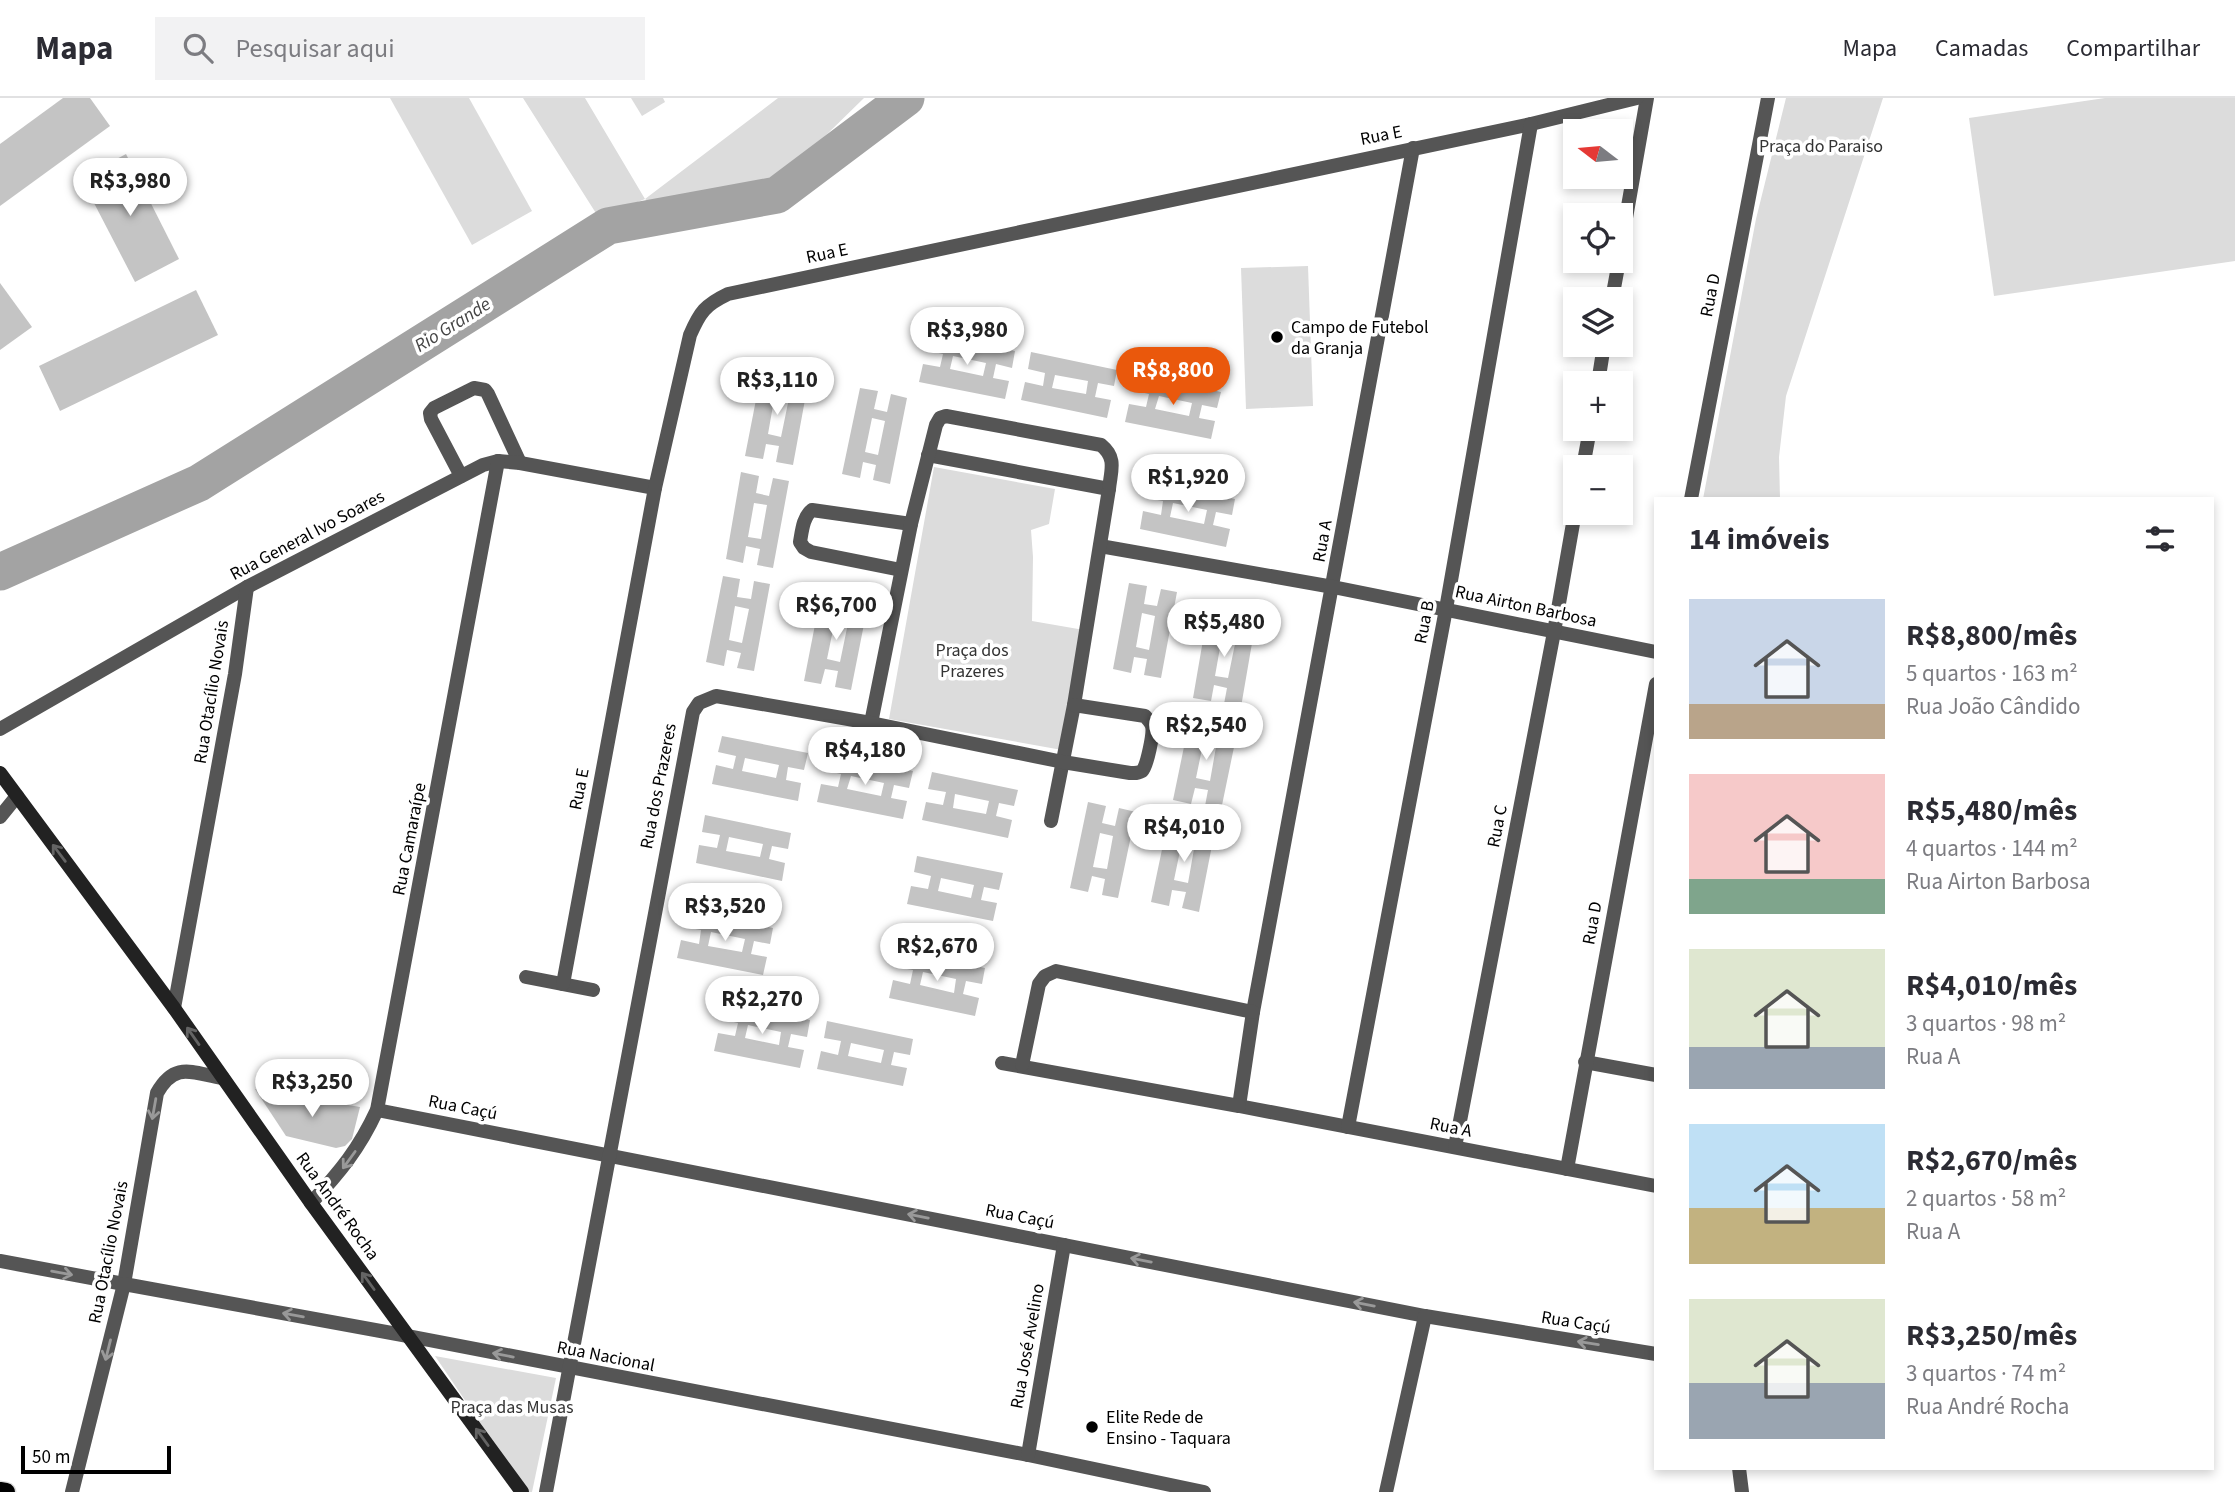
<!DOCTYPE html>
<html lang="pt">
<meta charset="utf-8">
<style>
:root{--surface:#fff;--page:#f2f2f3;--text:#2b2b33;--muted:#7c7c81;--line:#e1e1e2;--accent:#ea580c}
body{margin:0;font-family:"Source Sans 3",sans-serif;background:var(--page);color:var(--text);height:100vh;display:flex;flex-direction:column;font-size:26px;white-space:nowrap}
*{box-sizing:border-box;margin:0}
p{font-size:23px;color:var(--muted)}
.icon{flex:none;width:38px;height:38px;fill:none;stroke:currentColor;stroke-width:2;stroke-linecap:round;stroke-linejoin:round}
.map{position:relative;flex:1;overflow:hidden}
.details{position:absolute;left:1654px;top:399px;width:560px;height:973px;display:flex;flex-direction:column;background:var(--surface);border-radius:0px;box-shadow:0 4px 10px #0003}
.details>*{flex:none}
.needle{width:46px;rotate:286deg}
.fabs{position:absolute;left:1563px;top:21px;display:grid;gap:14px}
.fabs a{display:grid;place-items:center;width:70px;height:70px;border-radius:0px;background:var(--surface);box-shadow:0 4px 10px #0003;font-size:35px}
.scale{position:absolute;left:21px;bottom:18px;width:150px;box-sizing:border-box;padding-left:7px;border:4px solid #000;border-top:0;font-size:19px;line-height:24px;white-space:nowrap;color:#000;-webkit-text-stroke:5px #fff;paint-order:stroke}
.price{position:absolute;translate:-50% -60px;padding:0 16px;border-radius:24px;background:#fff;color:#222;font-size:23px;line-height:46px;filter:drop-shadow(0 2px 4px #0008)}
.price::after{content:'';position:absolute;left:50%;top:42px;width:21px;height:16px;margin-left:-10px;background:inherit;clip-path:polygon(0 0,100% 0,50% 100%)}
.price.selected{background:var(--accent);color:#fff}
ul{padding:0;list-style:none}
li{display:flex;align-items:center;gap:21px;height:175px;padding:0 35px}
li span{display:grid;place-items:center;flex:none;width:196px;height:140px;border-radius:0px;color:#555}
li>.icon{margin-inline-start:auto}
span .icon{width:84px;height:84px;fill:#fffc;stroke-width:1}
li b{font-size:30px}
h2{display:flex;justify-content:space-between;align-items:center;height:84px;padding:0 35px;font-size:30px}
header{display:flex;align-items:center;gap:42px;box-sizing:border-box;height:98px;padding:0 35px;background:var(--surface);border-bottom:2px solid var(--line)}
header strong{font-size:33px}
nav{display:flex;gap:38px;margin-inline-start:auto;font-size:24px}
.search{width:490px;height:63px;background:var(--page);display:flex;align-items:center;gap:18px;box-sizing:border-box;padding:0 24px;border-radius:0px;color:var(--muted);font-size:26px}
.map>svg:first-child{display:block}
.green{fill:#dcdcdc}
.lines{fill:none;stroke-linecap:round;stroke-linejoin:round}
.river{stroke:#a3a3a3;stroke-width:37}
.building{fill:#c4c4c4;fill-rule:evenodd}
.primary-casing{stroke:#dbdbdb;stroke-width:21}
.minor{stroke:#555;stroke-width:14}
.tertiary{stroke:#555;stroke-width:14}
.secondary{stroke:#222;stroke-width:14}
.primary{stroke:#000;stroke-width:18}
.oneway{stroke:#646464}
.oneway2{stroke:#999}
.poi-dot{fill:#000;stroke:#fff;stroke-width:2.5}
.labels{text-anchor:middle;stroke-width:7;stroke-linejoin:round;paint-order:stroke}
.street-label{font-size:18px;fill:#000;stroke:#fff}
.park-label{font-size:18px;fill:#333;stroke:#fff}
.poi-label{font-size:18px;fill:#000;stroke:#fff;text-anchor:start}
.water-label{font-size:19px;font-style:italic;fill:#444;stroke:#fff}
</style>
<header>
<strong>Mapa</strong>
<div class="search"><svg class="icon" aria-label="search" viewBox="0 0 24 24"><circle cx="10" cy="10" r="6"/><path d="M15 15l6 6"/></svg>Pesquisar aqui</div>
<nav><a>Mapa</a><a>Camadas</a><a>Compartilhar</a></nav>
</header>
<div class="map">
<svg width="2235" height="1394" viewBox="0 0 2235 1394">
<rect width="100%" height="100%" fill="#fff"/>
<g class="green">
<polygon points="390,0 469,0 532,113 472,147"/>
<polygon points="523,0 585,0 645,101 778,0 864,0 773,89 658,110 645,101 599,120"/>
<polygon points="631,0 663,0 665,4 642,18"/>
<polygon points="1786,0 1883,0 1786,298 1779,359 1780,401 1703,401 1756,121"/>
<polygon points="2105,0 2235,0 2235,163 1994,198 1969,20"/>
<polygon points="1308,168 1313,308 1246,311 1241,170"/>
<polygon points="934,369 1055,391 1049,426 1031,432 1033,459 1032,523 1084,532 1062,652 889,621"/>
<polygon points="435,1258 556,1280 532,1394 527,1394"/>
</g>
<g class="lines">
<polyline class="river" points="0,474 199,385 608,128 777,97 906,0"/>
</g>
<g class="building">
<polygon points="63,0 90,0 110,28 0,108 0,46"/>
<polygon points="126,56 179,161 135,184 81,80"/>
<polygon points="0,185 32,229 0,252"/>
<polygon points="196,192 218,237 60,313 39,268"/>
<path d="M929,236L1015,253L1012,270L996,266L993,280L1009,283L1005,301L919,284L923,266L940,269L943,256L925,252ZM953,258L986,265L983,278L950,271Z"/>
<path d="M1031,254L1117,272L1114,288L1098,285L1095,299L1111,302L1107,320L1021,302L1025,284L1043,288L1045,275L1028,271ZM1055,277L1088,283L1086,296L1052,290Z"/>
<path d="M762,271L780,275L776,292L790,295L793,277L809,280L793,367L776,364L779,348L766,346L763,361L745,358ZM774,302L788,305L781,339L768,336Z"/>
<path d="M1135,276L1221,294L1217,310L1202,307L1199,320L1215,323L1211,341L1125,324L1129,306L1146,309L1149,296L1131,292ZM1159,298L1192,305L1189,318L1155,311Z"/>
<path d="M860,290L878,293L874,311L887,314L891,296L907,300L890,386L873,382L876,367L863,364L860,380L842,376ZM872,320L885,323L878,357L865,354Z"/>
<path d="M741,374L759,378L756,395L769,398L773,380L789,383L773,470L757,467L760,451L746,448L743,465L726,461ZM754,405L767,407L761,441L748,439Z"/>
<path d="M1149,383L1235,401L1232,417L1216,414L1213,427L1230,431L1226,449L1140,431L1143,413L1161,417L1163,403L1146,400ZM1173,405L1207,412L1204,426L1170,419Z"/>
<path d="M723,478L740,481L737,499L751,501L754,483L770,486L754,573L737,570L741,555L727,552L724,568L706,564ZM735,508L749,511L742,545L729,542Z"/>
<path d="M1129,485L1147,488L1144,506L1157,508L1161,491L1177,494L1161,580L1144,577L1147,561L1134,559L1131,575L1113,571ZM1142,515L1155,518L1149,552L1136,549Z"/>
<path d="M821,496L839,500L835,517L849,520L852,503L868,506L851,592L835,589L838,573L825,571L821,586L804,583ZM834,527L847,530L840,564L827,561Z"/>
<path d="M1208,513L1226,517L1223,534L1236,537L1240,519L1256,522L1241,609L1224,606L1227,590L1214,587L1211,603L1193,600ZM1221,544L1235,546L1228,580L1215,578Z"/>
<path d="M1191,615L1209,619L1205,636L1219,639L1222,622L1239,625L1221,712L1205,708L1208,692L1195,690L1191,706L1173,702ZM1203,646L1216,649L1210,683L1196,680Z"/>
<path d="M722,638L808,655L804,672L788,669L786,682L801,685L798,703L712,686L716,667L733,671L736,658L718,654ZM745,660L779,667L776,680L742,673Z"/>
<path d="M827,656L913,673L909,690L894,687L891,700L907,703L903,721L817,704L821,686L838,689L841,676L823,672ZM851,678L884,685L881,698L847,691Z"/>
<path d="M932,674L1018,692L1014,708L999,705L996,718L1012,722L1008,740L922,722L926,704L943,707L946,694L928,691ZM955,696L989,703L986,716L953,710Z"/>
<path d="M1088,704L1106,708L1102,725L1115,728L1119,710L1136,714L1118,800L1102,797L1105,781L1092,778L1088,794L1070,790ZM1100,735L1113,738L1107,771L1093,769Z"/>
<path d="M705,717L791,735L788,751L772,748L769,761L785,765L782,783L696,765L699,747L717,750L720,737L702,734ZM729,739L763,746L760,759L726,753Z"/>
<path d="M1169,718L1186,721L1183,739L1196,741L1200,724L1216,727L1199,814L1182,810L1186,794L1172,792L1169,808L1151,804ZM1181,748L1194,751L1188,785L1174,782Z"/>
<path d="M917,758L1003,775L999,792L984,789L981,802L997,805L993,823L907,806L911,788L928,791L931,778L914,774ZM941,780L974,787L971,800L938,793Z"/>
<path d="M687,812L773,830L770,846L754,843L751,856L767,859L763,877L677,860L681,842L699,846L701,832L684,829ZM711,834L745,841L742,854L708,848Z"/>
<path d="M899,852L985,870L982,886L966,883L963,896L979,900L975,918L889,900L893,882L910,886L913,872L895,869ZM923,874L956,881L954,895L920,887Z"/>
<path d="M724,905L810,922L807,939L791,936L788,949L804,952L800,970L714,953L718,935L735,938L738,925L721,921ZM748,927L781,934L779,947L745,940Z"/>
<path d="M827,923L913,941L910,957L894,954L891,967L907,970L903,988L817,971L821,953L838,957L841,943L824,940ZM851,945L884,952L881,965L848,958Z"/>
<polygon points="255,991 360,1009 352,1041 345,1048 336,1050 286,1038"/>
</g>
<g class="lines">
<defs>
<polyline id="primary" points="0,1393 6,1394"/>
</defs>
<use href="#primary" class="primary-casing"/>
<g class="minor">
<polyline points="1413,50 1253,914 1239,1008 1656,1088"/>
<polyline points="1620,154 1647,0"/>
<polyline points="1612,201 1619,163"/>
<polyline points="1598,285 1604,247"/>
<polyline points="928,357 1109,391"/>
<polyline points="1583,369 1590,331"/>
<polyline points="461,378 431,321 430,315 434,310 474,290 485,292 488,296 520,365"/>
<polyline points="1691,401 1768,0"/>
<polyline points="1100,448 1333,489 1656,554"/>
<path d="M901,472L811,454L804,450L800,444C802,433 803,419 812,412L911,426"/>
<path d="M871,625L911,426L936,327L940,320L946,318L1101,347C1117,360 1111,372 1109,391L1074,607L1051,723"/>
<polyline points="0,631 247,489 483,367 498,363 520,365 655,390"/>
<polyline points="0,719 17,698"/>
<polyline points="526,879 593,892"/>
<path d="M563,886L655,390L690,237C700,214 705,207 728,196L1531,26L1637,0"/>
<polyline points="174,910 235,576 247,489"/>
<polyline points="1585,964 1656,977"/>
<polyline points="1002,965 1239,1008"/>
<polyline points="1022,967 1039,886 1045,878 1056,873 1253,914"/>
<polyline points="377,1012 1425,1218 1656,1256"/>
<polyline points="1348,1029 1446,511 1531,26"/>
<polyline points="1455,1049 1554,534 1575,414"/>
<polyline points="1567,1071 1656,586"/>
<path d="M311,1105C340,1074 359,1051 377,1012L498,363"/>
<path d="M0,1163L124,1186L157,995C175,963 192,975 223,980"/>
<polyline points="408,1238 1028,1357 1204,1394"/>
<polyline points="1028,1357 1064,1147"/>
<polyline points="1739,1370 1742,1394"/>
<path d="M546,1394L693,614L699,605L716,598L871,625L1063,664L1130,675C1135,675 1137,676 1142,673C1147,668 1154,635 1152,628C1151,624 1148,622 1145,618L1074,607"/>
<polyline points="1386,1394 1425,1218"/>
</g>
<polyline class="tertiary" points="72,1394 124,1186 408,1238"/>
<polyline class="secondary" points="0,675 174,910 311,1105 522,1394"/>
<use href="#primary" class="primary"/>
</g>
<defs><path id="oneway-shaft" d="M-6 0H5M1.5-3L5.5 0L1.5 3" fill="none" stroke-width="1.6" stroke-linecap="round" stroke-linejoin="round" transform="scale(1.75)"/></defs>
<g class="oneway">
<use href="#oneway-shaft" transform="translate(59 755) rotate(-127)"/>
<use href="#oneway-shaft" transform="translate(193 938) rotate(-125)"/>
<use href="#oneway-shaft" transform="translate(368 1183) rotate(-126)"/>
<use href="#oneway-shaft" transform="translate(482 1339) rotate(-126)"/>
</g>
<g class="oneway2">
<use href="#oneway-shaft" transform="translate(154 1011) rotate(100)"/>
<use href="#oneway-shaft" transform="translate(349 1062) rotate(126)"/>
<use href="#oneway-shaft" transform="translate(918 1118) rotate(-169)"/>
<use href="#oneway-shaft" transform="translate(1141 1162) rotate(-169)"/>
<use href="#oneway-shaft" transform="translate(62 1175) rotate(10)"/>
<use href="#oneway-shaft" transform="translate(1364 1206) rotate(-169)"/>
<use href="#oneway-shaft" transform="translate(293 1217) rotate(-170)"/>
<use href="#oneway-shaft" transform="translate(1588 1245) rotate(-171)"/>
<use href="#oneway-shaft" transform="translate(108 1252) rotate(104)"/>
<use href="#oneway-shaft" transform="translate(503 1257) rotate(-169)"/>
</g>
<g class="poi-dot">
<circle cx="1277" cy="239" r="7"/>
<circle cx="1092" cy="1329" r="7"/>
</g>
<g class="labels">
<g class="street-label">
<text transform="translate(1381 37) rotate(-11)" y="6">Rua E</text>
<text transform="translate(827 155) rotate(-12)" y="6">Rua E</text>
<text transform="translate(1710 197) rotate(-79)" y="6">Rua D</text>
<text transform="translate(307 437) rotate(-28)" y="6">Rua General Ivo Soares</text>
<text transform="translate(1322 443) rotate(-80)" y="6">Rua A</text>
<text transform="translate(1526 508) rotate(12)" y="6">Rua Airton Barbosa</text>
<text transform="translate(1424 524) rotate(-79)" y="6">Rua B</text>
<text transform="translate(211 594) rotate(-81)" y="6">Rua Otacílio Novais</text>
<text transform="translate(658 688) rotate(-79)" y="6">Rua dos Prazeres</text>
<text transform="translate(579 691) rotate(-79)" y="6">Rua E</text>
<text transform="translate(1497 728) rotate(-79)" y="6">Rua C</text>
<text transform="translate(409 741) rotate(-79)" y="6">Rua Camaraípe</text>
<text transform="translate(1592 825) rotate(-80)" y="6">Rua D</text>
<text transform="translate(463 1009) rotate(11)" y="6">Rua Caçú</text>
<text transform="translate(1451 1029) rotate(11)" y="6">Rua A</text>
<text transform="translate(338 1108) rotate(54)" y="6">Rua André Rocha</text>
<text transform="translate(1020 1118) rotate(11)" y="6">Rua Caçú</text>
<text transform="translate(108 1154) rotate(-79)" y="6">Rua Otacílio Novais</text>
<text transform="translate(1576 1224) rotate(9)" y="6">Rua Caçú</text>
<text transform="translate(1027 1248) rotate(-80)" y="6">Rua José Avelino</text>
<text transform="translate(606 1258) rotate(11)" y="6">Rua Nacional</text>
</g>
<g class="park-label">
<text x="1821" y="54">Praça do Paraiso</text>
<text x="972" y="558">Praça dos<tspan x="972" dy="21">Prazeres</tspan></text>
<text x="512" y="1315">Praça das Musas</text>
</g>
<g class="poi-label">
<text x="1291" y="235">Campo de Futebol<tspan x="1291" dy="21">da Granja</tspan></text>
<text x="1106" y="1325">Elite Rede de<tspan x="1106" dy="21">Ensino - Taquara</tspan></text>
</g>
<g class="water-label">
<text transform="translate(452 226) rotate(-32)" y="7">Rio Grande</text>
</g>
</g>
</svg>
<div class="fabs">
<a><svg class="needle" viewBox="-14 -14 28 28"><path d="M0-13l5 13h-10z" fill="#e53935"/><path d="M0 13l5-13h-10z" fill="#7c7c81"/></svg></a>
<a><svg class="icon" aria-label="locate" viewBox="0 0 24 24"><circle cx="12" cy="12" r="6"/><path d="M12 2v4M12 18v4M2 12h4M18 12h4"/></svg></a>
<a><svg class="icon" aria-label="layers" viewBox="0 0 24 24"><path d="M12 4l9 5-9 5-9-5zM3 14l9 5 9-5"/></svg></a>
<a>+</a>
<a>−</a>
</div>
<div class="scale">50 m</div>
<b class="price" style="left:130px;top:120px">R$3,980</b>
<b class="price" style="left:967px;top:269px">R$3,980</b>
<b class="price selected" style="left:1173px;top:309px">R$8,800</b>
<b class="price" style="left:777px;top:319px">R$3,110</b>
<b class="price" style="left:1188px;top:416px">R$1,920</b>
<b class="price" style="left:836px;top:544px">R$6,700</b>
<b class="price" style="left:1224px;top:561px">R$5,480</b>
<b class="price" style="left:1206px;top:664px">R$2,540</b>
<b class="price" style="left:865px;top:689px">R$4,180</b>
<b class="price" style="left:1184px;top:766px">R$4,010</b>
<b class="price" style="left:725px;top:845px">R$3,520</b>
<b class="price" style="left:937px;top:885px">R$2,670</b>
<b class="price" style="left:762px;top:938px">R$2,270</b>
<b class="price" style="left:312px;top:1021px">R$3,250</b>
<section class="details">
<h2>14 imóveis<svg class="icon" aria-label="filters" viewBox="0 0 24 24"><path d="M4 7h16M4 17h16"/><circle cx="9" cy="7" r="2"/><circle cx="15" cy="17" r="2"/></svg></h2>
<ul>
<li><span style="background:linear-gradient(#c9d6e8 75%,#b9a48a 0)"><svg class="icon" aria-label="home" viewBox="0 0 24 24"><path d="M3 11l9-7 9 7M6 9v11h12V9"/></svg></span><div><b>R$8,800/mês</b><p>5 quartos · 163 m²</p><p>Rua João Cândido</p></div></li>
<li><span style="background:linear-gradient(#f6c9c9 75%,#7fa58c 0)"><svg class="icon" aria-label="home" viewBox="0 0 24 24"><path d="M3 11l9-7 9 7M6 9v11h12V9"/></svg></span><div><b>R$5,480/mês</b><p>4 quartos · 144 m²</p><p>Rua Airton Barbosa</p></div></li>
<li><span style="background:linear-gradient(#dfe7d0 70%,#9aa5b1 0)"><svg class="icon" aria-label="home" viewBox="0 0 24 24"><path d="M3 11l9-7 9 7M6 9v11h12V9"/></svg></span><div><b>R$4,010/mês</b><p>3 quartos · 98 m²</p><p>Rua A</p></div></li>
<li><span style="background:linear-gradient(#bfe0f5 60%,#c2b280 0)"><svg class="icon" aria-label="home" viewBox="0 0 24 24"><path d="M3 11l9-7 9 7M6 9v11h12V9"/></svg></span><div><b>R$2,670/mês</b><p>2 quartos · 58 m²</p><p>Rua A</p></div></li>
<li><span style="background:linear-gradient(#dfe7d0 60%,#9aa5b1 0)"><svg class="icon" aria-label="home" viewBox="0 0 24 24"><path d="M3 11l9-7 9 7M6 9v11h12V9"/></svg></span><div><b>R$3,250/mês</b><p>3 quartos · 74 m²</p><p>Rua André Rocha</p></div></li>
</ul>
</section>
</div>
